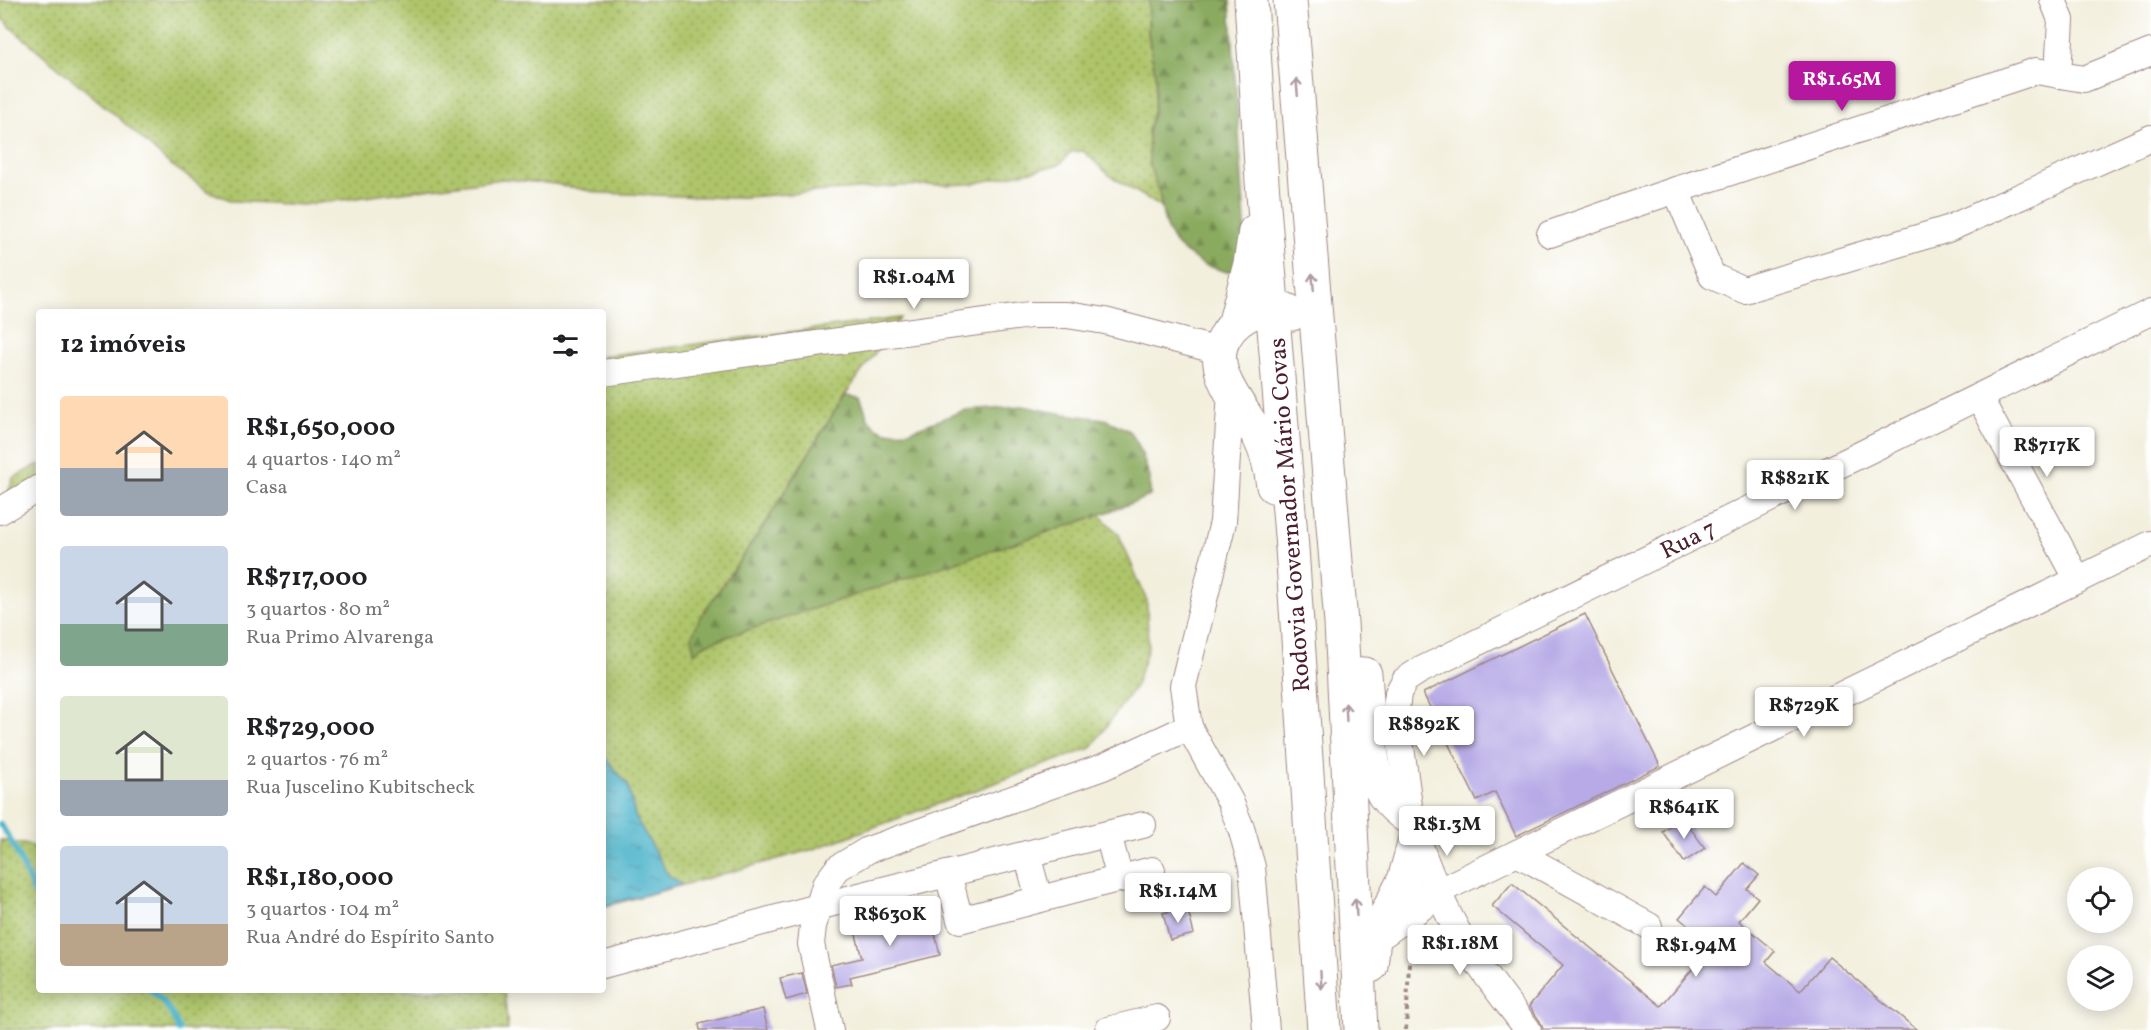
<!DOCTYPE html>
<html lang="pt">
<meta charset="utf-8">
<style>
:root{--surface:#fff;--page:#f2f2f2;--text:#202124;--muted:#757577;--accent:#b5179e}
body{margin:0;font-family:Vollkorn,serif;background:var(--page);color:var(--text);height:100vh;display:flex;flex-direction:column;font-size:22px;white-space:nowrap}
*{box-sizing:border-box;margin:0}
p{font-size:20px;color:var(--muted)}
.icon{flex:none;width:33px;height:33px;fill:none;stroke:currentColor;stroke-width:2;stroke-linecap:round;stroke-linejoin:round}
.map{position:relative;flex:1;overflow:hidden}
.sheet{position:absolute;left:36px;top:309px;width:570px;height:684px;display:flex;flex-direction:column;background:var(--surface);border-radius:6px;box-shadow:0 3px 15px #0003}
.sheet>*{flex:none}
.tools{position:absolute;left:2067px;top:867px;display:grid;gap:12px}
.tools a{display:grid;place-items:center;width:66px;height:66px;border-radius:50%;background:var(--surface);box-shadow:0 3px 15px #0003;font-size:30px}
.price{position:absolute;translate:-50% -51px;padding:0 14px;border-radius:6px;background:#fff;color:#222;font-size:20px;line-height:39px;filter:drop-shadow(0 2px 3px #0008)}
.price::after{content:'';position:absolute;left:50%;top:36px;width:18px;height:14px;margin-left:-9px;background:inherit;clip-path:polygon(0 0,100% 0,50% 100%)}
.price.on{background:var(--accent);color:#fff}
ul{padding:0;list-style:none}
li{display:flex;align-items:center;gap:18px;height:150px;padding:0 24px}
li span{display:grid;place-items:center;flex:none;width:168px;height:120px;border-radius:6px;color:#555}
li>.icon{margin-inline-start:auto}
span .icon{width:72px;height:72px;fill:#fffc;stroke-width:1}
li b{font-size:26px}
h2{display:flex;justify-content:space-between;align-items:center;height:72px;padding:0 24px;font-size:26px}
.map>svg:first-child{display:block}
.grass{fill:url(#grass-dots);stroke:#7c724a;stroke-width:1.5}
.forest{fill:url(#forest-firs);stroke:#6a6444;stroke-width:1.5}
.water{fill:url(#water-ripples);stroke:#4a687a;stroke-width:1.5}
.lines{fill:none;stroke-linecap:round;stroke-linejoin:round}
.stream{stroke:#4ab2c9;stroke-width:6}
.building{fill:#b7aae6}
.minor-casing{stroke:#9e8784;stroke-width:28}
.highway-casing{stroke:#9e8784;stroke-width:35}
.path{stroke:#9e8784;stroke-width:4;stroke-dasharray:4.5 4.5;stroke-linecap:butt}
.minor{stroke:#fff;stroke-width:26}
.highway{stroke:#fff;stroke-width:33}
.oneway{stroke:#ae9aa0}
.labels{text-anchor:middle;stroke-width:4.5;stroke-linejoin:round;paint-order:stroke}
.street-label{font-size:24px;fill:#4a1f2b;stroke:#fff}
</style>
<div class="map">
<svg width="2151" height="1030" viewBox="0 0 2151 1030">
<defs>
<pattern id="grass-dots" width="8" height="8" patternUnits="userSpaceOnUse" patternTransform="scale(1.5)"><rect width="8" height="8" fill="#aec56a"/><path d="M2 2h.1M6 6h.1" fill="none" stroke="#909f57" stroke-width="1.8" stroke-linecap="round"/></pattern>
<pattern id="forest-firs" width="22" height="20" patternUnits="userSpaceOnUse" patternTransform="scale(1.5)"><rect width="22" height="20" fill="#8aaa5e"/><path d="M5 1l3.5 6h-7zM16 11l3.5 6h-7z" fill="#738a4e"/></pattern>
<pattern id="water-ripples" width="26" height="14" patternUnits="userSpaceOnUse" patternTransform="scale(1.5)"><rect width="26" height="14" fill="#4ab2c9"/><path d="M2 4q2-2 4 0t4 0M15 11q2-2 4 0t4 0" fill="none" stroke="#4090a3"/></pattern>
</defs>
<rect width="100%" height="100%" fill="#fff"/>
<filter id="ink" filterUnits="userSpaceOnUse"><feTurbulence type="fractalNoise" baseFrequency=".0167" numOctaves="2"/><feDisplacementMap in="SourceGraphic" scale="12" xChannelSelector="R" yChannelSelector="G"/><feConvolveMatrix kernelMatrix="1 2 1 2 8 2 1 2 1" color-interpolation-filters="sRGB"/></filter>
<filter id="wash" filterUnits="userSpaceOnUse"><feTurbulence type="fractalNoise" baseFrequency=".008" numOctaves="4" result="noise"/><feDisplacementMap in="SourceGraphic" scale="24" xChannelSelector="R" yChannelSelector="G"/><feGaussianBlur stdDeviation="1.35" result="paint"/><feColorMatrix in="noise" values="0 0 0 0 0 0 0 0 0 0 0 0 0 0 0 0 0 1.4 0 .05"/><feComposite in="paint" operator="in"/></filter>
<g filter="url(#wash)">
<rect width="100%" height="100%" fill="#f2efdd"/>
<g class="grass">
<polygon points="0,0 1149,0 1148,33 1156,79 1154,109 1148,131 1149,164 1160,195 1161,207 1109,175 1083,151 1071,152 1059,165 972,184 901,186 732,198 600,193 555,184 503,179 303,205 233,201 208,191 167,162 120,119 10,27 0,16"/>
<polygon points="900,318 845,395 763,527 699,619 695,652 705,644 1100,515 1119,535 1147,601 1148,648 1136,685 1091,748 814,849 603,907 681,885 668,876 635,816 628,785 603,755 603,356"/>
<polygon points="39,464 39,505 28,497 8,494 13,478"/>
<polygon points="0,840 39,847 39,990 504,990 508,1030 0,1030"/>
</g>
<g class="forest">
<polygon points="1149,0 1230,0 1247,253 1236,271 1227,272 1204,265 1178,247 1167,230 1161,207 1160,195 1149,164 1148,131 1154,109 1156,79 1148,33"/>
<polygon points="845,395 860,397 869,420 877,428 885,432 910,431 965,410 1023,406 1064,414 1105,419 1130,431 1139,446 1150,478 1150,496 1100,515 705,644 694,653 692,636 699,619 763,527"/>
</g>
<polygon class="water" points="603,755 628,785 635,816 668,875 682,885 603,906"/>
<g class="lines">
<g class="stream">
<path d="M0,824C17,846 26,877 39,902"/>
<path d="M150,990C165,1001 172,1013 179,1030"/>
</g>
</g>
<g id="blocks">
<g class="building">
<polygon points="1585,614 1660,766 1516,836 1495,792 1477,801 1423,693"/>
<polygon points="1683,818 1705,848 1684,862 1663,832"/>
<polygon points="1744,863 1759,875 1747,889 1758,898 1739,921 1775,951 1766,962 1800,991 1829,957 1917,1030 1543,1029 1540,1021 1529,1006 1563,965 1492,906 1512,883 1661,1006 1699,961 1677,943 1690,927 1679,918 1705,887 1716,897"/>
<polygon points="1187,907 1194,934 1170,940 1163,913"/>
<polygon points="930,912 940,955 850,977 852,984 836,987 831,965 862,958 855,931"/>
<polygon points="802,973 807,994 786,1000 780,978"/>
<polygon points="763,1009 768,1030 700,1030 699,1024"/>
</g>
</g>
</g>
<g filter="url(#ink)">
<use href="#blocks" fill-opacity="0" stroke="#9e8784" stroke-width="1.5"/>
<g class="lines">
<defs>
<g id="minor">
<polyline points="2053,0 2061,20 2058,75"/>
<polyline points="1676,190 1712,276 1744,290 1948,229 2151,138"/>
<polyline points="1550,234 1655,197 2036,71 2084,79 2151,52"/>
<polyline points="603,373 1030,315 1067,315 1105,321 1219,351"/>
<polyline points="1979,397 2078,580"/>
<polyline points="0,511 39,488"/>
<polyline points="1189,727 1230,801 1241,828 1252,867 1266,1030"/>
<polyline points="1108,834 1120,879"/>
<polyline points="1517,853 1649,926"/>
<polyline points="1027,854 1039,899"/>
<polyline points="948,874 960,920 1152,870"/>
<polyline points="1437,892 2151,544"/>
<polyline points="603,965 859,896 1143,825"/>
<polyline points="830,1030 811,944 813,926 825,885 838,868 868,850 1103,767 1189,727 1183,686 1223,522 1231,391"/>
<polyline points="1108,1030 1157,1018"/>
<path d="M1528,1030C1507,1002 1484,974 1465,944C1441,905 1425,863 1411,820L1396,711L1398,693L1405,680L1419,671L2151,312"/>
</g>
<g id="highway">
<polyline points="1251,0 1262,182 1292,548 1324,1030"/>
<polyline points="1290,0 1341,623 1361,1030"/>
<polyline points="1235,322 1250,264 1255,231"/>
<path d="M1273,486C1271,469 1267,453 1259,437C1244,409 1205,370 1225,337C1232,324 1243,316 1257,311C1270,307 1279,305 1292,314"/>
<path d="M1365,674C1368,704 1368,771 1384,795C1391,805 1401,813 1411,820"/>
<polyline points="1382,931 1437,892"/>
<polyline points="1371,966 1374,938 1404,880 1416,837"/>
</g>
</defs>
<use href="#minor" class="minor-casing"/>
<use href="#highway" class="highway-casing"/>
<polyline class="path" points="1406,1030 1410,941"/>
<use href="#minor" class="minor"/>
<use href="#highway" class="highway"/>
</g>
<defs><path id="oneway-shaft" d="M-6 0H5M1.5-3L5.5 0L1.5 3" fill="none" stroke-width="1.6" stroke-linecap="round" stroke-linejoin="round" transform="scale(1.5)"/></defs>
<g class="oneway">
<use href="#oneway-shaft" transform="translate(1297 87) rotate(-95)"/>
<use href="#oneway-shaft" transform="translate(1313 282) rotate(-95)"/>
<use href="#oneway-shaft" transform="translate(1346 712) rotate(-93)"/>
<use href="#oneway-shaft" transform="translate(1356 907) rotate(-93)"/>
<use href="#oneway-shaft" transform="translate(1321 980) rotate(86)"/>
</g>
</g>
<g class="labels">
<g class="street-label">
<text transform="translate(1289 515) rotate(-94)" y="8">Rodovia Governador Mário Covas</text>
<text transform="translate(1688 539) rotate(-26)" y="8">Rua 7</text>
</g>
</g>
</svg>
<div class="tools">
<a><svg class="icon" aria-label="locate" viewBox="0 0 24 24"><circle cx="12" cy="12" r="6"/><path d="M12 2v4M12 18v4M2 12h4M18 12h4"/></svg></a>
<a><svg class="icon" aria-label="layers" viewBox="0 0 24 24"><path d="M12 4l9 5-9 5-9-5zM3 14l9 5 9-5"/></svg></a>
</div>
<b class="price on" style="left:1842px;top:112px">R$1.65M</b>
<b class="price" style="left:914px;top:310px">R$1.04M</b>
<b class="price" style="left:2047px;top:478px">R$717K</b>
<b class="price" style="left:1795px;top:511px">R$821K</b>
<b class="price" style="left:1804px;top:738px">R$729K</b>
<b class="price" style="left:1424px;top:757px">R$892K</b>
<b class="price" style="left:1684px;top:840px">R$641K</b>
<b class="price" style="left:1447px;top:857px">R$1.3M</b>
<b class="price" style="left:1178px;top:924px">R$1.14M</b>
<b class="price" style="left:890px;top:947px">R$630K</b>
<b class="price" style="left:1460px;top:976px">R$1.18M</b>
<b class="price" style="left:1696px;top:978px">R$1.94M</b>
<section class="sheet">
<h2>12 imóveis<svg class="icon" aria-label="filters" viewBox="0 0 24 24"><path d="M4 7h16M4 17h16"/><circle cx="9" cy="7" r="2"/><circle cx="15" cy="17" r="2"/></svg></h2>
<ul>
<li><span style="background:linear-gradient(#ffd9b3 60%,#9aa5b1 0)"><svg class="icon" aria-label="home" viewBox="0 0 24 24"><path d="M3 11l9-7 9 7M6 9v11h12V9"/></svg></span><div><b>R$1,650,000</b><p>4 quartos · 140 m²</p><p>Casa</p></div></li>
<li><span style="background:linear-gradient(#c9d6e8 65%,#7fa58c 0)"><svg class="icon" aria-label="home" viewBox="0 0 24 24"><path d="M3 11l9-7 9 7M6 9v11h12V9"/></svg></span><div><b>R$717,000</b><p>3 quartos · 80 m²</p><p>Rua Primo Alvarenga</p></div></li>
<li><span style="background:linear-gradient(#dfe7d0 70%,#9aa5b1 0)"><svg class="icon" aria-label="home" viewBox="0 0 24 24"><path d="M3 11l9-7 9 7M6 9v11h12V9"/></svg></span><div><b>R$729,000</b><p>2 quartos · 76 m²</p><p>Rua Juscelino Kubitscheck</p></div></li>
<li><span style="background:linear-gradient(#c9d6e8 65%,#b9a48a 0)"><svg class="icon" aria-label="home" viewBox="0 0 24 24"><path d="M3 11l9-7 9 7M6 9v11h12V9"/></svg></span><div><b>R$1,180,000</b><p>3 quartos · 104 m²</p><p>Rua André do Espírito Santo</p></div></li>
</ul>
</section>
</div>
